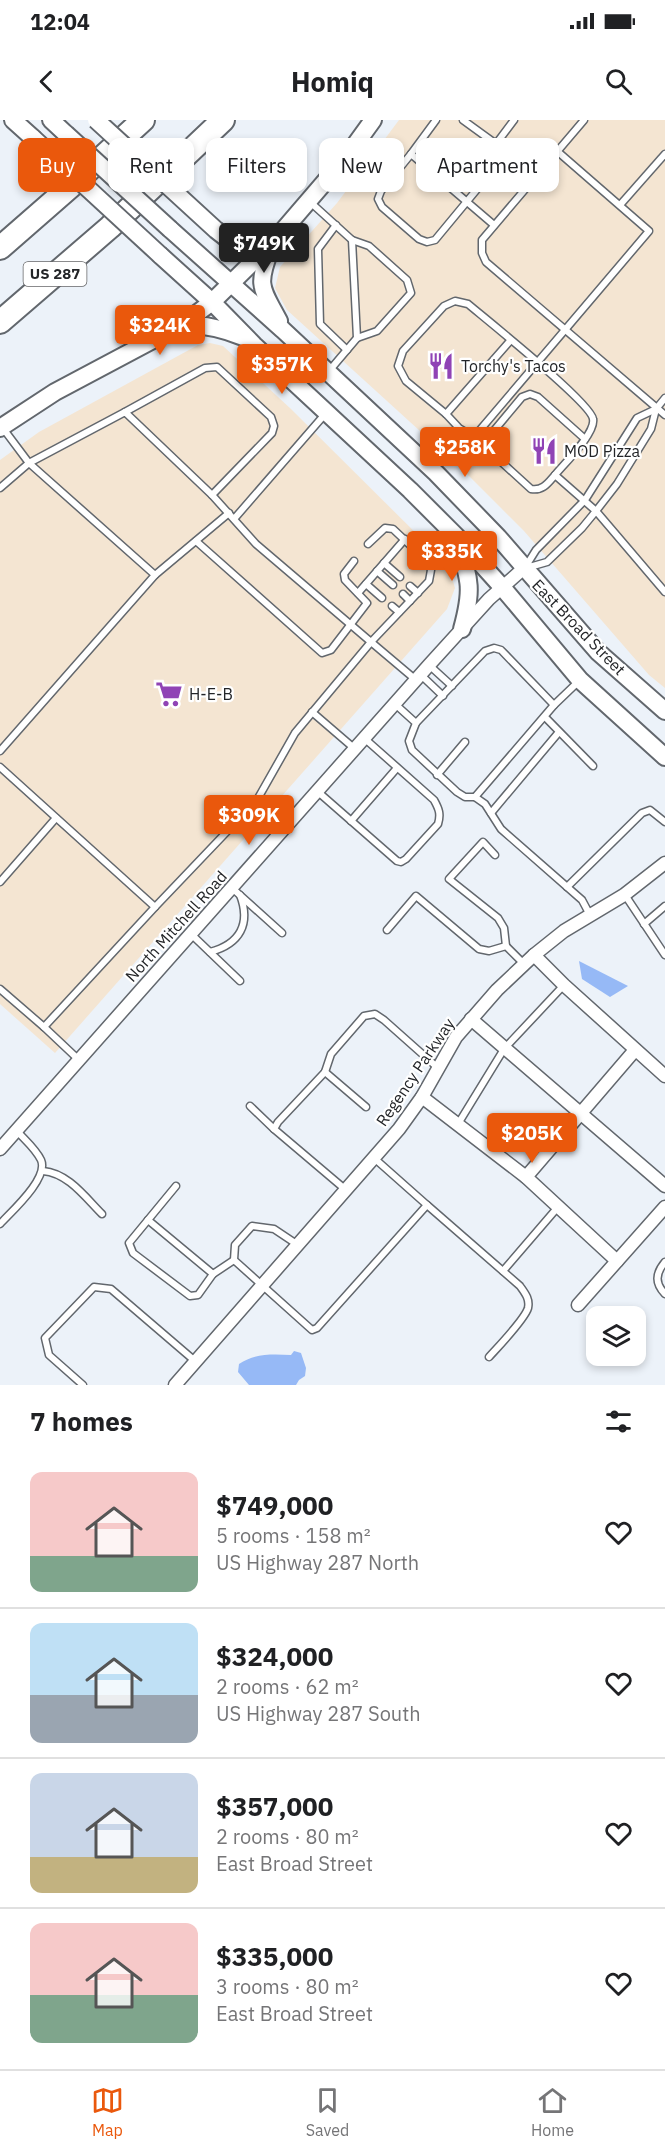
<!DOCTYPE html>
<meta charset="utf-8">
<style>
:root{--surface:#fff;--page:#f6f6f6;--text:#202124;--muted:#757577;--line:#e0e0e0;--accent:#ea580c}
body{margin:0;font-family:"IBM Plex Sans",sans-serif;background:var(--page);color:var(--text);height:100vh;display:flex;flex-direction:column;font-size:22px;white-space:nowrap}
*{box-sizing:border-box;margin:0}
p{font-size:20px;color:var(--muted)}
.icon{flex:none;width:33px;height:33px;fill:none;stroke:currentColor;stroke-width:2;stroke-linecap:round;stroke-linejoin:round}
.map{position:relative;height:1265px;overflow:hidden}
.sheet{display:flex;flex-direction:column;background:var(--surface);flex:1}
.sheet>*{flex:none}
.top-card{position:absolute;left:18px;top:18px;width:630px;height:54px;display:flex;gap:12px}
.tools{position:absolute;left:586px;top:1186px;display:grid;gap:12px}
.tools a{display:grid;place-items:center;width:60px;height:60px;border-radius:12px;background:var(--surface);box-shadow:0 3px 9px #0003;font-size:30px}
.price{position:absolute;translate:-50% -51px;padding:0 14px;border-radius:6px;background:var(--accent);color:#fff;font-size:20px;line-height:39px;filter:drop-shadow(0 2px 3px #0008)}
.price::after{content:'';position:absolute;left:50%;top:36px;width:18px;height:14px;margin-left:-9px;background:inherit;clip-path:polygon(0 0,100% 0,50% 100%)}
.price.on{background:#222;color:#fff}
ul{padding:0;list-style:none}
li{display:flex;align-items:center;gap:18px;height:150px;padding:0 30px}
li+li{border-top:2px solid var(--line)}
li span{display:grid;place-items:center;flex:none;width:168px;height:120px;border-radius:12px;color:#555}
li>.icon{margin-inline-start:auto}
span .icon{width:72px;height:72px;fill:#fffc;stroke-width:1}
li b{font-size:26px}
h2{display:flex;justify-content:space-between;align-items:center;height:72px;padding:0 30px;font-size:26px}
.chip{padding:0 21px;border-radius:12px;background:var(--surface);box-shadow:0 3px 9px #0003;font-size:21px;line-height:54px}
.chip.on{background:var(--accent);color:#fff}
.status{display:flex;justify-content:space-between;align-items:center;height:42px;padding:0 30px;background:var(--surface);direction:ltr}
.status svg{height:16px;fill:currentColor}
header{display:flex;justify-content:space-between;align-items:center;height:78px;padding:0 30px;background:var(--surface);font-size:27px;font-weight:800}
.tab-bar{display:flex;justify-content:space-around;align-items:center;height:84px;border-top:2px solid var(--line);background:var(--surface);font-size:16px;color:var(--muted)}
.tab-bar a{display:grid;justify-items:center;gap:3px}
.tab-bar .on{color:var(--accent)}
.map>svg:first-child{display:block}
.commercial{fill:#f4e5d2}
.water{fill:#96b9f6}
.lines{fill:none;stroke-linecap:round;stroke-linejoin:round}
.lane-casing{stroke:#62676d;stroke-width:9}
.street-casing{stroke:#62676d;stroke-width:15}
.secondary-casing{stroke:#62676d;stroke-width:20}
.highway-casing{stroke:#62676d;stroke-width:26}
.lane{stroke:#fff;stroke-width:6}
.street{stroke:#fff;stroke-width:12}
.secondary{stroke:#fff;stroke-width:16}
.highway{stroke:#fff;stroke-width:22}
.secondary-bridge-casing{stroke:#62676d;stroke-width:20;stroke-linecap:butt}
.secondary-bridge{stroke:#fff;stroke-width:16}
.labels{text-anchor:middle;stroke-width:4.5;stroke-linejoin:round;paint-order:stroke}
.shield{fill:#fff;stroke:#656668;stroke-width:1.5}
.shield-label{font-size:15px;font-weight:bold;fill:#232528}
.poi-label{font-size:16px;fill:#232528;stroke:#fff;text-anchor:start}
.street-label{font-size:16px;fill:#232528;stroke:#fff}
</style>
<div class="status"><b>12:04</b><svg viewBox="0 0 49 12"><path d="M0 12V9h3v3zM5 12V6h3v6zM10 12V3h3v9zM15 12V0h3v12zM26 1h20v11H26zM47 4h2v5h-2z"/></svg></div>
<header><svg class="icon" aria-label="back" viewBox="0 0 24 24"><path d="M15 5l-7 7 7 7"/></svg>Homiq<svg class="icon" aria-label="search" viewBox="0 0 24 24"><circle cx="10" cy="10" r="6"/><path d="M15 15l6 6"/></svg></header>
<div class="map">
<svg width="665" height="1265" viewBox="0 0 665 1265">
<rect width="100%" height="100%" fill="#ecf2f9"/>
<g class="commercial">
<polygon points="399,0 665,0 665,568 649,555 524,411 465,352 287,190 275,168 280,147 337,83"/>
<polygon points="210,223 223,226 291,289 448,445 455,468 447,489 55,933 0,884 0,340 39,312 198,225"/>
</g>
<g class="water">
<polygon points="579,841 628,866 610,877 582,859"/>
<path d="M294,1231L301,1233L306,1248L305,1256L299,1260L296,1265H249L238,1252L239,1244C255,1233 273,1234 291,1235Z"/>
</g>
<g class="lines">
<defs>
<g id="lane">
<polyline points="463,0 496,24"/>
<polyline points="514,0 496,24 537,54"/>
<polyline points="584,0 482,120 482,133 486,142 665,295"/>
<path d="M557,31L649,111L474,317L531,369C543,371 548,363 555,355L596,391L665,472"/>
<polyline points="411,34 436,0"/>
<polyline points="309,81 352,120 357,218 329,251"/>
<polyline points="620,85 665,34"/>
<polyline points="336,105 318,129 320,204 347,230"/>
<polyline points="494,105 411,34 381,71 378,79 382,87 419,119 427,122 435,120 507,33"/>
<polyline points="352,120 369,126 407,160 411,173 377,211 357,218"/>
<polyline points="125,292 205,248 217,247 271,297 274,306 272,313 212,375"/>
<polyline points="446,294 510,221"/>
<path d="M474,317L459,308L446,294L406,261L398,246L403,231L444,186L455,181L468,184C487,200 591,283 593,299C596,313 564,344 555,355"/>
<polyline points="482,325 522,277 530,274 538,277 585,319"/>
<polyline points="0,368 29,343 125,292 212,375 256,424 371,522 429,461 431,450 427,441 393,409 385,408 368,424"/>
<polyline points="234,399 326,293"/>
<polyline points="196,421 322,533 331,530 367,483 345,460 344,454 354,441"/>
<polyline points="384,443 400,457"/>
<polyline points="526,446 536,430 585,380 637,298 656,289 665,278"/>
<polyline points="526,448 547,442 582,408 596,391 617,364 651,309 656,289"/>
<polyline points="377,451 393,465"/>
<polyline points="155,455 229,393"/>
<polyline points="366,464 382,478"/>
<polyline points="410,466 418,473"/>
<polyline points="358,473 405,419"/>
<polyline points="403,474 410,481"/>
<polyline points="392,486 399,492"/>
<polyline points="429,545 452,566"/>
<polyline points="421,555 443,576"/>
<polyline points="395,584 416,603 409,621 412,630 457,672 465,677 475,677 485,684 501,709 582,780 590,795"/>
<polyline points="312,592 355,629"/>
<polyline points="545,597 593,646"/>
<polyline points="416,603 485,531 494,528 501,530 554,585"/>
<polyline points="0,631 155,455 29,343 2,307"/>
<polyline points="0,647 155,787 44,907 0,869"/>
<polyline points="437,655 465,622"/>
<path d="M317,671L397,741L401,742L406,739L438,704C441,694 439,689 434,680L364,618"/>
<polyline points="475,677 554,585 579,561"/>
<polyline points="491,693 559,612"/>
<polyline points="351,701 397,648"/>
<polyline points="495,735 483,722 449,759 498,798 504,808 506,826"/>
<polyline points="0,762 56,698"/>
<polyline points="567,767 642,693 650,690 665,702"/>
<polyline points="232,768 282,813"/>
<polyline points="625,775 665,835"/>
<polyline points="155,787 257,680 295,613 371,522 416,560"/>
<polyline points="644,804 665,786"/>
<polyline points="387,810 416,776 479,829 489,831 506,826 524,844"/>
<polyline points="191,814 240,861"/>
<path d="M210,832C240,824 251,804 240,775"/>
<polyline points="44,907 79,940"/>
<polyline points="325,952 366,987"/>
<polyline points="250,986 274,1009"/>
<polyline points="458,1004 504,929 564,865"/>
<polyline points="374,1038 427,1085"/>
<path d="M43,1051C68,1053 85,1077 102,1094"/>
<polyline points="176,1066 129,1123 133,1133 190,1176 198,1175 213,1154 234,1140"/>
<polyline points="346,1070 274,1009 278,1002 325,952 331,934 364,896 375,894 384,900 438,948"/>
<polyline points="148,1100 213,1154"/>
<path d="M0,1104C12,1091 49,1058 41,1040C36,1029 24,1019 17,1011"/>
<path d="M298,1125L274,1109L252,1106L235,1125L234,1140L312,1210L317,1208L427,1085L520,1166C525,1173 530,1179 528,1188C525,1199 498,1227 489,1237"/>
<path d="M665,1142C655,1154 655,1163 665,1174"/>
<polyline points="503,1151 558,1087"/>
<polyline points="83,1265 49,1235 45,1218 94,1167 111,1169 195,1241"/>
</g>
<g id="street">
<polyline points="534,835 564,865 665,956"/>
<polyline points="471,899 665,1066"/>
<polyline points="422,977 526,1057 617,1141"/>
<polyline points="0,1029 429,545 489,479 524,448"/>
<polyline points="526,1057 635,930"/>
<polyline points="578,1185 665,1087"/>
<polyline points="175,1265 399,1009 422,977 456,917 497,870 534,835 564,811 624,775 665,743"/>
</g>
<g id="secondary">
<polyline points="13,0 33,18"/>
<polyline points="51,0 66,14"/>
<polyline points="170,109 283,210 436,353 498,417 598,532 665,591"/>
<polyline points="241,122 274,121"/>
<path d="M271,128C256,166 261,167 279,201"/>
<polyline points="160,135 212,182 254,225 410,370 456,416 502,467 580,560 665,637"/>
<path d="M183,204C205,205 222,208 243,217"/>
<polyline points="0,308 55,272 183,204 212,182 274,121 347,36 373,0"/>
<path d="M458,422C470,461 473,469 462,509"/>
</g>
<g id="highway">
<polyline points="0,128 71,66 143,0"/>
<polyline points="0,202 110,107 223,0"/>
</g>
</defs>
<use href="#lane" class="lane-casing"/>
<use href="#street" class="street-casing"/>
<use href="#secondary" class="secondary-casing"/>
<use href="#highway" class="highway-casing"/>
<use href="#lane" class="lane"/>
<use href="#street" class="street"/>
<use href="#secondary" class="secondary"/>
<use href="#highway" class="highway"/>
<defs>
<g id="secondary-bridge">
<polyline points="96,0 216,110 225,117 241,122"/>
<polyline points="66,14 170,109"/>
<polyline points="33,18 160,135"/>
</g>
</defs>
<use href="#secondary-bridge" class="secondary-bridge-casing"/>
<use href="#secondary-bridge" class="secondary-bridge"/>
</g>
<defs>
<symbol id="restaurant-bare" viewBox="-9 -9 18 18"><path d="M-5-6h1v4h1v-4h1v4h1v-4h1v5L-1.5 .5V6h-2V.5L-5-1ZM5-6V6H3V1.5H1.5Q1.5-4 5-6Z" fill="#9043b5" stroke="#fff" stroke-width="2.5" paint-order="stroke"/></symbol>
<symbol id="supermarket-bare" viewBox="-9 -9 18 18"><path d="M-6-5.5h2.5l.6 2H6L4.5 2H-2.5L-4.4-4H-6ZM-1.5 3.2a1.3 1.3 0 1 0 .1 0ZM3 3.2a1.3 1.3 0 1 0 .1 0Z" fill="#9043b5" stroke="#fff" stroke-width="2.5" paint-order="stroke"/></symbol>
</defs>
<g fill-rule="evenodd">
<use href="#restaurant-bare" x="422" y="227" width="38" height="38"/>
<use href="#restaurant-bare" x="525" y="312" width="38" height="38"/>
<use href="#supermarket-bare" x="150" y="555" width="38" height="38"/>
</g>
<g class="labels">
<rect class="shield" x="23.5" y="142" width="63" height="24" rx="4.5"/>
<g class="shield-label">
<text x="55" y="159">US 287</text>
</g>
<g class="poi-label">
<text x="461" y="252">Torchy's Tacos</text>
<text x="564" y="337">MOD Pizza</text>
<text x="189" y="580">H-E-B</text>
</g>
<g class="street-label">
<text transform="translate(579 507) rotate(46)" y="6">East Broad Street</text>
<text transform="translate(176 806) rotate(-48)" y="6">North Mitchell Road</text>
<text transform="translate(415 952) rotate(-56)" y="6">Regency Parkway</text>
</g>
</g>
</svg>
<div class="tools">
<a><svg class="icon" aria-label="layers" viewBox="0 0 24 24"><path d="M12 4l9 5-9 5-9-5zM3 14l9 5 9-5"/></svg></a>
</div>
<b class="price on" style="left:264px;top:154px">$749K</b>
<b class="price" style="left:160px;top:236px">$324K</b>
<b class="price" style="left:282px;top:275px">$357K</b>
<b class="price" style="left:465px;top:358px">$258K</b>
<b class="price" style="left:452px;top:462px">$335K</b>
<b class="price" style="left:249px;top:726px">$309K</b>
<b class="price" style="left:532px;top:1044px">$205K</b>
<div class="top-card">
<a class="chip on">Buy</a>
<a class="chip">Rent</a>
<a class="chip">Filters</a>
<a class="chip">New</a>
<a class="chip">Apartment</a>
</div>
</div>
<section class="sheet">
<h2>7 homes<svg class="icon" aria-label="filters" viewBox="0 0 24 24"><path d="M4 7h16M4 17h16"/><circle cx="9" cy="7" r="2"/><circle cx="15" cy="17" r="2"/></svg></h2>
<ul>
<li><span style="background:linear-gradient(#f6c9c9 70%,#7fa58c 0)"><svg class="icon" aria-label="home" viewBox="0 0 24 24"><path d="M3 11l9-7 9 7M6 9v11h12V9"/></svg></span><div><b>$749,000</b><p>5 rooms · 158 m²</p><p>US Highway 287 North</p></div><svg class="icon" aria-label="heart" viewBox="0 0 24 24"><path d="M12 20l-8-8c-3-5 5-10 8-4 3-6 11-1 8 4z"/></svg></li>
<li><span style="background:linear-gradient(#bfe0f5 60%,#9aa5b1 0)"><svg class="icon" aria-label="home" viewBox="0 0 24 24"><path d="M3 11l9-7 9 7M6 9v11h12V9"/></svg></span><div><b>$324,000</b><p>2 rooms · 62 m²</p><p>US Highway 287 South</p></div><svg class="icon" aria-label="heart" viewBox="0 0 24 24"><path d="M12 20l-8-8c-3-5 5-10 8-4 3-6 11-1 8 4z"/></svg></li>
<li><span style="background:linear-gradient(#c9d6e8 70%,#c2b280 0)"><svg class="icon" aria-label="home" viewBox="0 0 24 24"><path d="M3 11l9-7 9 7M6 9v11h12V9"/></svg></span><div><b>$357,000</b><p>2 rooms · 80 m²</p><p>East Broad Street</p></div><svg class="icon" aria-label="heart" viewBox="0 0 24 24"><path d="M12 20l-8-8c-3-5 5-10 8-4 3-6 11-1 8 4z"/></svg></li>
<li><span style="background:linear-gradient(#f6c9c9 60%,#7fa58c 0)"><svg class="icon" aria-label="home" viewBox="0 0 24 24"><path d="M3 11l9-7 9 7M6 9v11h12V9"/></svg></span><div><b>$335,000</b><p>3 rooms · 80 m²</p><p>East Broad Street</p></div><svg class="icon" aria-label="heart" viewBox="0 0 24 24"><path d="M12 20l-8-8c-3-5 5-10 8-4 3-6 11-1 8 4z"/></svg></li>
</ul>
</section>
<nav class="tab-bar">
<a class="on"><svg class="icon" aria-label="map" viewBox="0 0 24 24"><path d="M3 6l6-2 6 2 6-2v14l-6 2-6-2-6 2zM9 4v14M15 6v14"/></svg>Map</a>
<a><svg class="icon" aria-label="saved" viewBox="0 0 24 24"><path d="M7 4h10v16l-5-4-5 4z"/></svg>Saved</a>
<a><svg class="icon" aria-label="home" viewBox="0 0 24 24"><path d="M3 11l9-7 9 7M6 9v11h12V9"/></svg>Home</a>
</nav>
